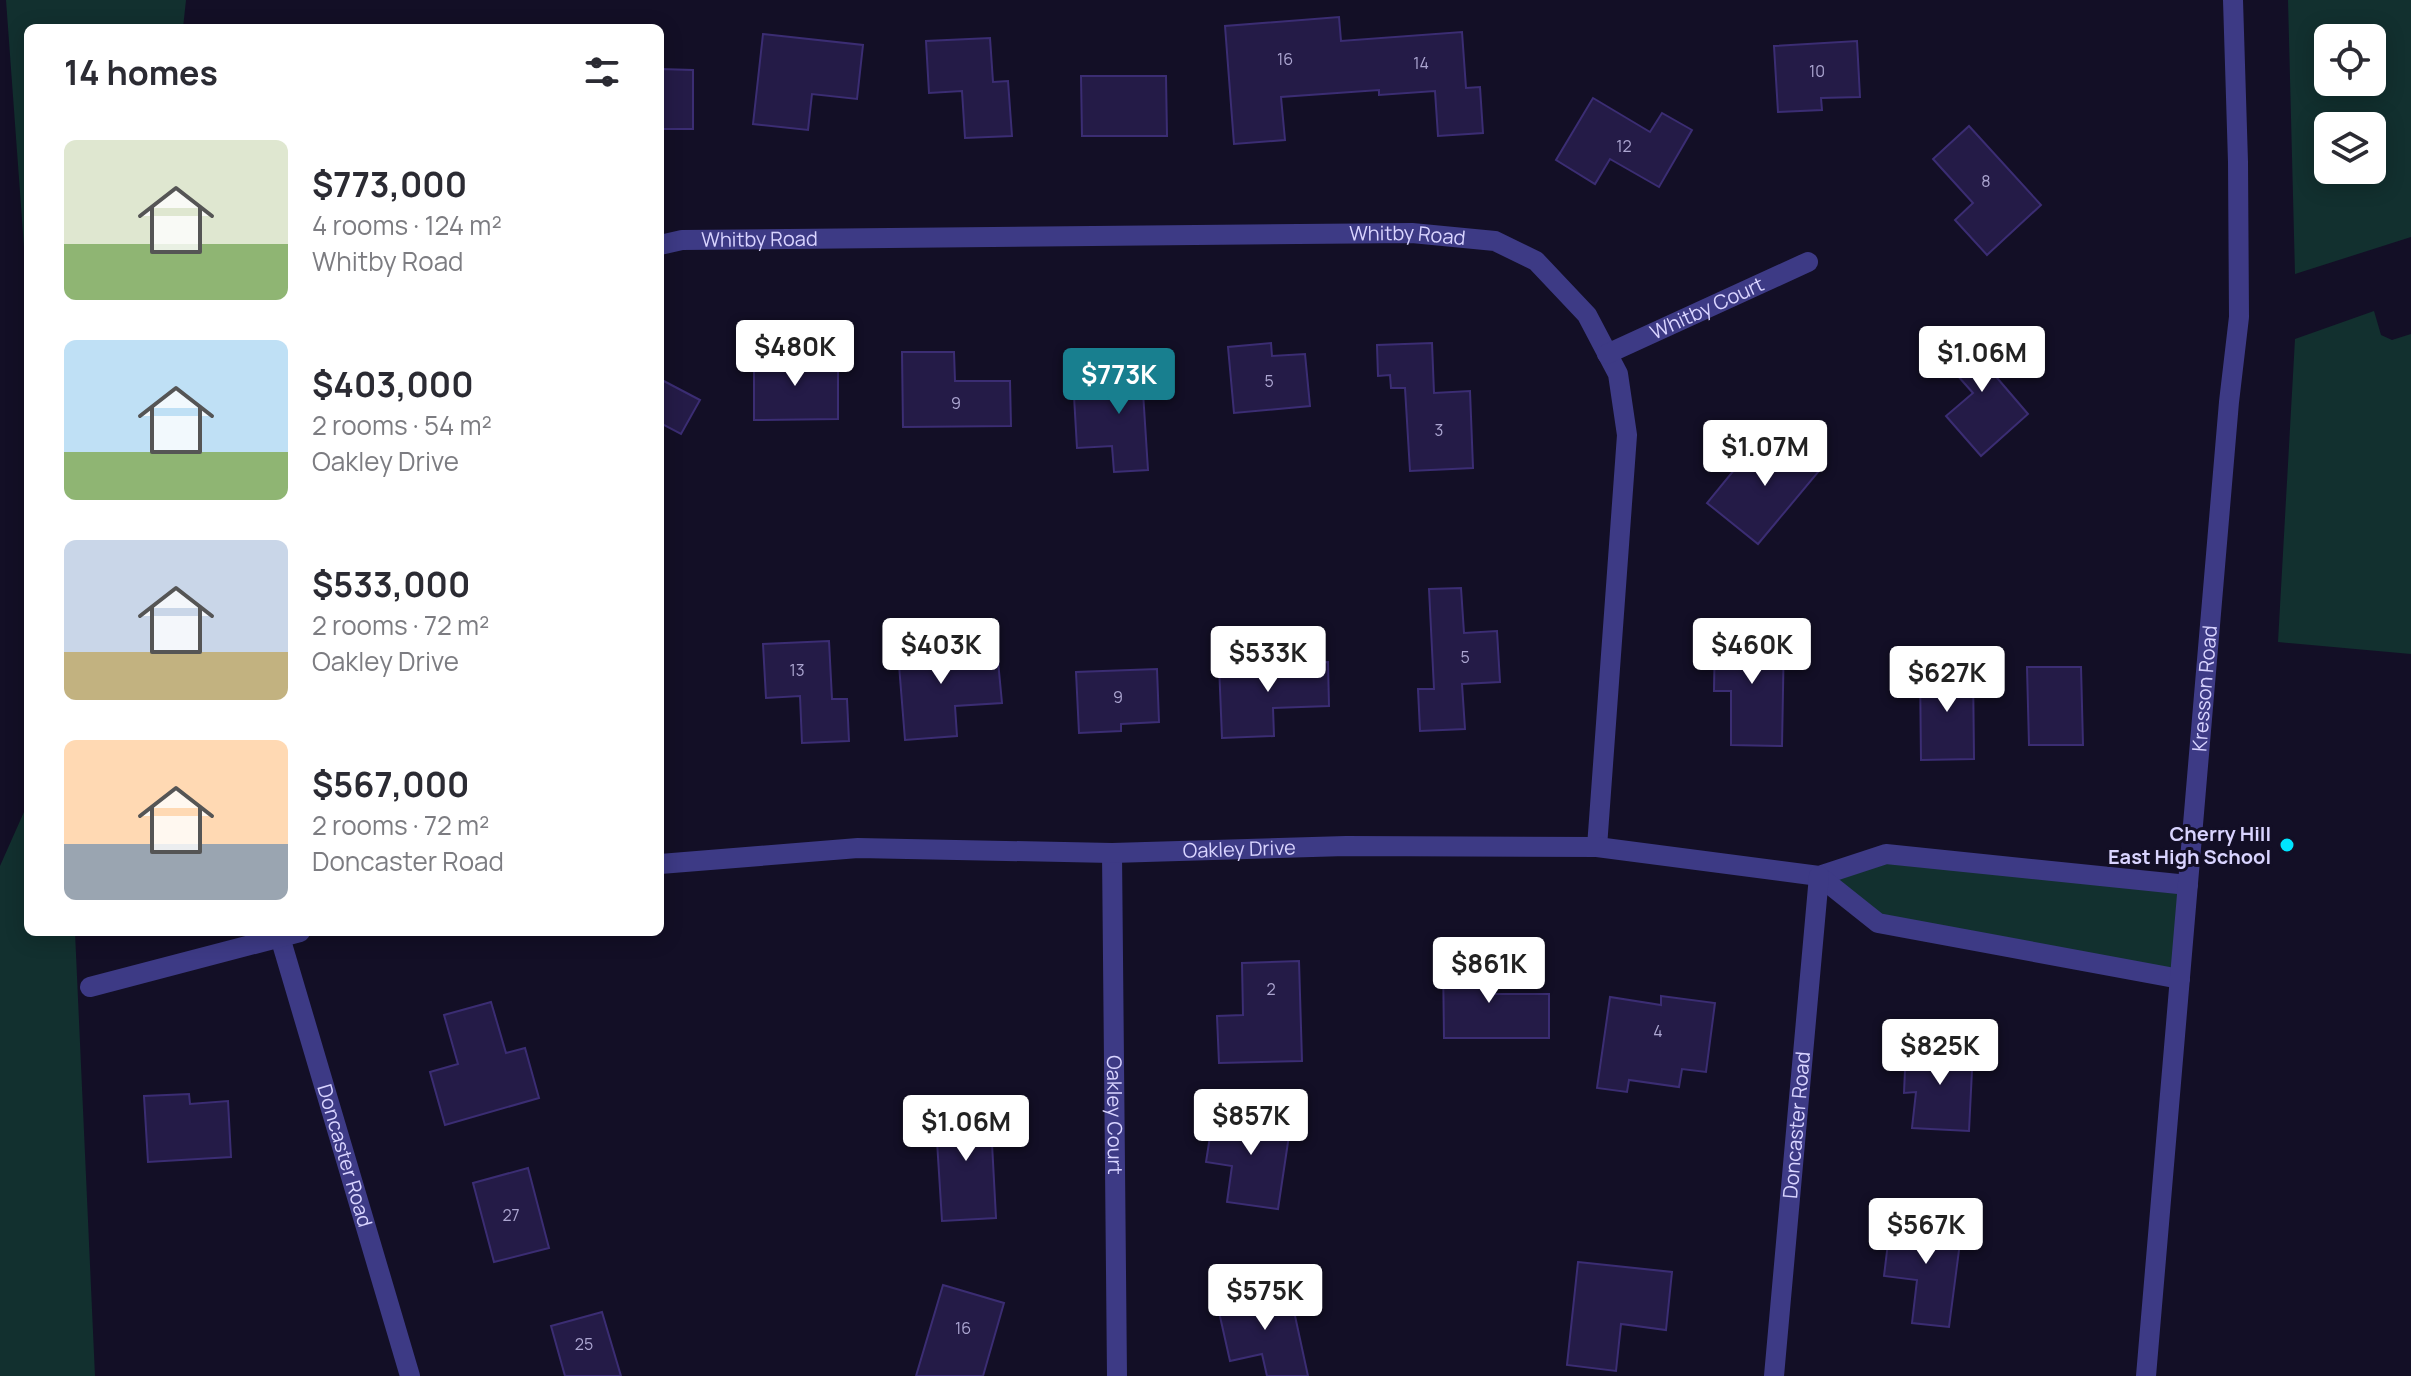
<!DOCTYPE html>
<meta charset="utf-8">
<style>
:root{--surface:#fff;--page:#f7f7f7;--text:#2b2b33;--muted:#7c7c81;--accent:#187f8f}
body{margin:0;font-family:Manrope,sans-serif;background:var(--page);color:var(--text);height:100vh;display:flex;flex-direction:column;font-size:30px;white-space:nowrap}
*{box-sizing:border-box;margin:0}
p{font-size:26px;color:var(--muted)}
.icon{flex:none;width:44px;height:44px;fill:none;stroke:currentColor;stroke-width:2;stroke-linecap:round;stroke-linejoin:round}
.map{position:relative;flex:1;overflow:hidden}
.sheet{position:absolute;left:24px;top:24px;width:640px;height:912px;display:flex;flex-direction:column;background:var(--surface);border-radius:12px;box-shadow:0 4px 20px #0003}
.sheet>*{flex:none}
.tools{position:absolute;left:2314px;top:24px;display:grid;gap:16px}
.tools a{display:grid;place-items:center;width:72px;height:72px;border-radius:12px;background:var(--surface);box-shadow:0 4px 20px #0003;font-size:40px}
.price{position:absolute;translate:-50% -68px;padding:0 18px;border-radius:8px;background:#fff;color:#222;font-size:26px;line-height:52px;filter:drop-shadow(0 2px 4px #0008)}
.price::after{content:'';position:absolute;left:50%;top:48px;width:24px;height:18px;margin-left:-12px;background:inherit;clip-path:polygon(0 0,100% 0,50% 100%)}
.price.current{background:var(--accent);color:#fff}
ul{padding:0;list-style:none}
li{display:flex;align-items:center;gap:24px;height:200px;padding:0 40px}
li span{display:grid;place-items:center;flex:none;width:224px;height:160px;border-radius:12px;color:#555}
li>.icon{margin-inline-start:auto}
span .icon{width:96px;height:96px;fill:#fffc;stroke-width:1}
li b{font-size:34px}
h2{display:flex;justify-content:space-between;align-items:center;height:96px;padding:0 40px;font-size:34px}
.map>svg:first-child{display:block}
.green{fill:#12302f;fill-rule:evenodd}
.building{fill:#241b47;stroke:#3b2d73;stroke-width:2}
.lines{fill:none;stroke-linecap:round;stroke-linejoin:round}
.minor{stroke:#3d3a85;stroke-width:20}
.poi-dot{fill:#00e5ff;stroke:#130f26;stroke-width:3}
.labels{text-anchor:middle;stroke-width:6;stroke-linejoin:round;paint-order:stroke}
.number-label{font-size:16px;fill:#aca6d1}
.street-label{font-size:20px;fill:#d9d4ff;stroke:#130f26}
.poi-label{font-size:20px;font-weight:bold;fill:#d9d4ff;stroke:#130f26;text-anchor:end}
</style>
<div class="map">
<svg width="2411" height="1376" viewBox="0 0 2411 1376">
<rect width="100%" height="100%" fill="#130f26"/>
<g class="green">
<polygon points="6,0 186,0 183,28 28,28 28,302"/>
<path d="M2288,0H2411V237L2295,274ZM2372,38V82H2328V38ZM2372,126V170H2328V126Z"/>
<polygon points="2374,311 2381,335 2392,340 2411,334 2411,654 2278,642 2295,339"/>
<polygon points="28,803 28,932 75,932 95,1376 0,1376 0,866"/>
<polygon points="1886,854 2188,885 2180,979 1878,923 1819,876"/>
</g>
<g class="building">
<polygon points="1339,17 1341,41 1462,32 1466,88 1480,87 1483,133 1438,136 1435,91 1379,95 1379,90 1281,97 1285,140 1234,144 1225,26"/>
<polygon points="763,34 863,45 857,99 812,94 808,130 753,124"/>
<polygon points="990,38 993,82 1008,81 1012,136 965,138 962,91 929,93 926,41"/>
<polygon points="1857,41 1860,97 1821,98 1822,110 1778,112 1774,46"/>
<polygon points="660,69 693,70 693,129 660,129"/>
<polygon points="1081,76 1166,76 1167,136 1082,136"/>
<polygon points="1593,98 1650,132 1662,113 1692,130 1659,187 1610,159 1595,184 1556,160"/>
<polygon points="1969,126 2041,205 1987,255 1955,220 1973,203 1933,159"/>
<polygon points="1976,328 2005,361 1992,372 2028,414 1981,456 1946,416 1973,393 1942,358"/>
<polygon points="1271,343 1272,356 1305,354 1310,406 1234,413 1228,347"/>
<polygon points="1432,343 1434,393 1470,391 1473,468 1410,471 1405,388 1391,388 1390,375 1378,376 1377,345"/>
<polygon points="1150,350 1153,392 1143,392 1148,470 1114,472 1112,446 1077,448 1074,396 1124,393 1121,352"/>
<polygon points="902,352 954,352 955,381 1010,381 1011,426 903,427"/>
<polygon points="754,355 826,355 826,368 838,368 838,419 754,420"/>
<polygon points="660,379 700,400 681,434 660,423"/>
<polygon points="1785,433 1824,465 1758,544 1707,503 1748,453 1760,463"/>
<polygon points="1461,588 1464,633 1497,631 1500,682 1462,684 1465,729 1420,731 1418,689 1434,689 1429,589"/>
<polygon points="1715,634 1784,635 1782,746 1731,745 1731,691 1714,691"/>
<polygon points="953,636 955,664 998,661 1002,703 955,706 957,736 905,740 897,640"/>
<polygon points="829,641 832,699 847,699 849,741 802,743 800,696 766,698 763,644"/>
<polygon points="1328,662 1329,706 1273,708 1274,736 1222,738 1219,665"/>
<polygon points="1973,667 1974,759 1921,760 1920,668"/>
<polygon points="2027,667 2081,667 2083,745 2029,745"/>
<polygon points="1157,669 1159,722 1121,724 1121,731 1079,733 1076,672"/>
<polygon points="1495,959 1495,994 1549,994 1549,1038 1444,1038 1443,960"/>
<polygon points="1299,961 1302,1061 1219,1063 1217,1016 1243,1015 1242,963"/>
<polygon points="1661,996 1715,1003 1706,1072 1682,1069 1679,1087 1629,1080 1627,1092 1597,1088 1610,997 1661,1005"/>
<polygon points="491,1002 506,1053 525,1048 539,1098 445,1125 430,1072 458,1064 444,1015"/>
<polygon points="1906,1046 1973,1050 1969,1131 1912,1128 1916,1092 1904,1093"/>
<polygon points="189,1094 190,1104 228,1101 231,1157 148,1162 144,1096"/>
<polygon points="990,1106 996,1218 942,1221 935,1109"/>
<polygon points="1214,1111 1291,1122 1278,1209 1227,1202 1232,1166 1206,1162"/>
<polygon points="528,1168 549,1248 494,1262 473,1183"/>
<polygon points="1891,1218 1962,1227 1949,1327 1912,1323 1917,1280 1884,1276"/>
<polygon points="1578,1262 1672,1272 1666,1330 1621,1324 1616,1371 1567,1365"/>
<polygon points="943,1285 1004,1303 983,1376 916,1376"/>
<polygon points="1289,1288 1308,1376 1267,1376 1262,1354 1230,1361 1217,1303"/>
<polygon points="602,1312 621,1376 565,1376 551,1326"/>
</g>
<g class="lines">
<g class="minor">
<path id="s1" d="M660,245L682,240L1412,233L1495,241L1536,261L1587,315L1618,374L1627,435L1597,847"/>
<path id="s2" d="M1607,354L1808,262"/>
<path id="s3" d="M1112,853L1117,1376"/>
<path id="s4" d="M660,864L858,848L1112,853L1346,846L1597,847L1819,876L1886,854L2188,885"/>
<polyline points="1819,876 1878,923 2180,979"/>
<path id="s5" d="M280,937L410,1376"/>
<polyline points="90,987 300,932"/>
<path id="s6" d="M1774,1376L1819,876"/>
<path id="s7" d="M2146,1376L2229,402L2239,317L2238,162L2233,0"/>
</g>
</g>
<circle class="poi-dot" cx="2287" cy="845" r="8"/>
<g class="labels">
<g class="number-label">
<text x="1285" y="65">16</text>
<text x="1421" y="69">14</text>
<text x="1817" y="77">10</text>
<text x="1624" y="152">12</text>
<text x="1986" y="187">8</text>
<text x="1269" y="387">5</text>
<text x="956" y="409">9</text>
<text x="1439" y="436">3</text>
<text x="1465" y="663">5</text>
<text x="797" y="676">13</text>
<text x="1118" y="703">9</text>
<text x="1271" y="995">2</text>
<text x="1658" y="1037">4</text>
<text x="511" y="1221">27</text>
<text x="963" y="1334">16</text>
<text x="584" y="1350">25</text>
</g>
<g class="street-label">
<text dy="7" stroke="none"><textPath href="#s1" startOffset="748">Whitby Road</textPath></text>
<text dy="7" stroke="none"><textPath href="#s1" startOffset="100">Whitby Road</textPath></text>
<text dy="7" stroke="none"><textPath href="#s2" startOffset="110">Whitby Court</textPath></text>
<text dy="7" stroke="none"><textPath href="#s7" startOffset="690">Kresson Road</textPath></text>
<text dy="7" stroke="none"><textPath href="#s4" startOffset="580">Oakley Drive</textPath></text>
<text dy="7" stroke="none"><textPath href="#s3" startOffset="262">Oakley Court</textPath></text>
<text dy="7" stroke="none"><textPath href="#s6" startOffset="252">Doncaster Road</textPath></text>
<text dy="7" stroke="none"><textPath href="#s5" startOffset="228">Doncaster Road</textPath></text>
</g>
<g class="poi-label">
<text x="2271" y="841">Cherry Hill<tspan x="2271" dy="23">East High School</tspan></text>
</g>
</g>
</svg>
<div class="tools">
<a><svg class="icon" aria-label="locate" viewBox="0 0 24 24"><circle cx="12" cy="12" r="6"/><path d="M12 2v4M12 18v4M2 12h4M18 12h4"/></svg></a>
<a><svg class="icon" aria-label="layers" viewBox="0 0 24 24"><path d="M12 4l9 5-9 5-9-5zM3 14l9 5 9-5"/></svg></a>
</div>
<b class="price" style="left:795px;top:388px">$480K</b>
<b class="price" style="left:1982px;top:394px">$1.06M</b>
<b class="price current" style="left:1119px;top:416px">$773K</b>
<b class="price" style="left:1765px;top:488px">$1.07M</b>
<b class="price" style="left:941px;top:686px">$403K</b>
<b class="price" style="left:1752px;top:686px">$460K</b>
<b class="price" style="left:1268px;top:694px">$533K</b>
<b class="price" style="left:1947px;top:714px">$627K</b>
<b class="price" style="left:1489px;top:1005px">$861K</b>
<b class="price" style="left:1940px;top:1087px">$825K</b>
<b class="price" style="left:1251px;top:1157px">$857K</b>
<b class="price" style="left:966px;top:1163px">$1.06M</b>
<b class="price" style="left:1926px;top:1266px">$567K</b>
<b class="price" style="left:1265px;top:1332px">$575K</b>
<section class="sheet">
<h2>14 homes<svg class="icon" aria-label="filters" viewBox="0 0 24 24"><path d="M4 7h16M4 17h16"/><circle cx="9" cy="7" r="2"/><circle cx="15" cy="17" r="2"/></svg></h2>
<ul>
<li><span style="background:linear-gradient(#dfe7d0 65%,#8fb573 0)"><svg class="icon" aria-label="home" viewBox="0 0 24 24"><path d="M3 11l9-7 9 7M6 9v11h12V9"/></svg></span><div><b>$773,000</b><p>4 rooms · 124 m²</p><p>Whitby Road</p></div></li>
<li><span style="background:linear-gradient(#bfe0f5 70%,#8fb573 0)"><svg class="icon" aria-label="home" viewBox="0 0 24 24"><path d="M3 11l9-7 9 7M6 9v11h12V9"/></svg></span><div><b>$403,000</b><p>2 rooms · 54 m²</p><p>Oakley Drive</p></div></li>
<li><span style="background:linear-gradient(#c9d6e8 70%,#c2b280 0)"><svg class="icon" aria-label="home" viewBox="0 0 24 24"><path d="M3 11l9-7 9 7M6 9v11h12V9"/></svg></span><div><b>$533,000</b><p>2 rooms · 72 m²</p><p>Oakley Drive</p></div></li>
<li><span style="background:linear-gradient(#ffd9b3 65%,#9aa5b1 0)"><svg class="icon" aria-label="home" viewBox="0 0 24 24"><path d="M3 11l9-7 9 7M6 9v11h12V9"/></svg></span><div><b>$567,000</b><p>2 rooms · 72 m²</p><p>Doncaster Road</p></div></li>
</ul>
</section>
</div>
